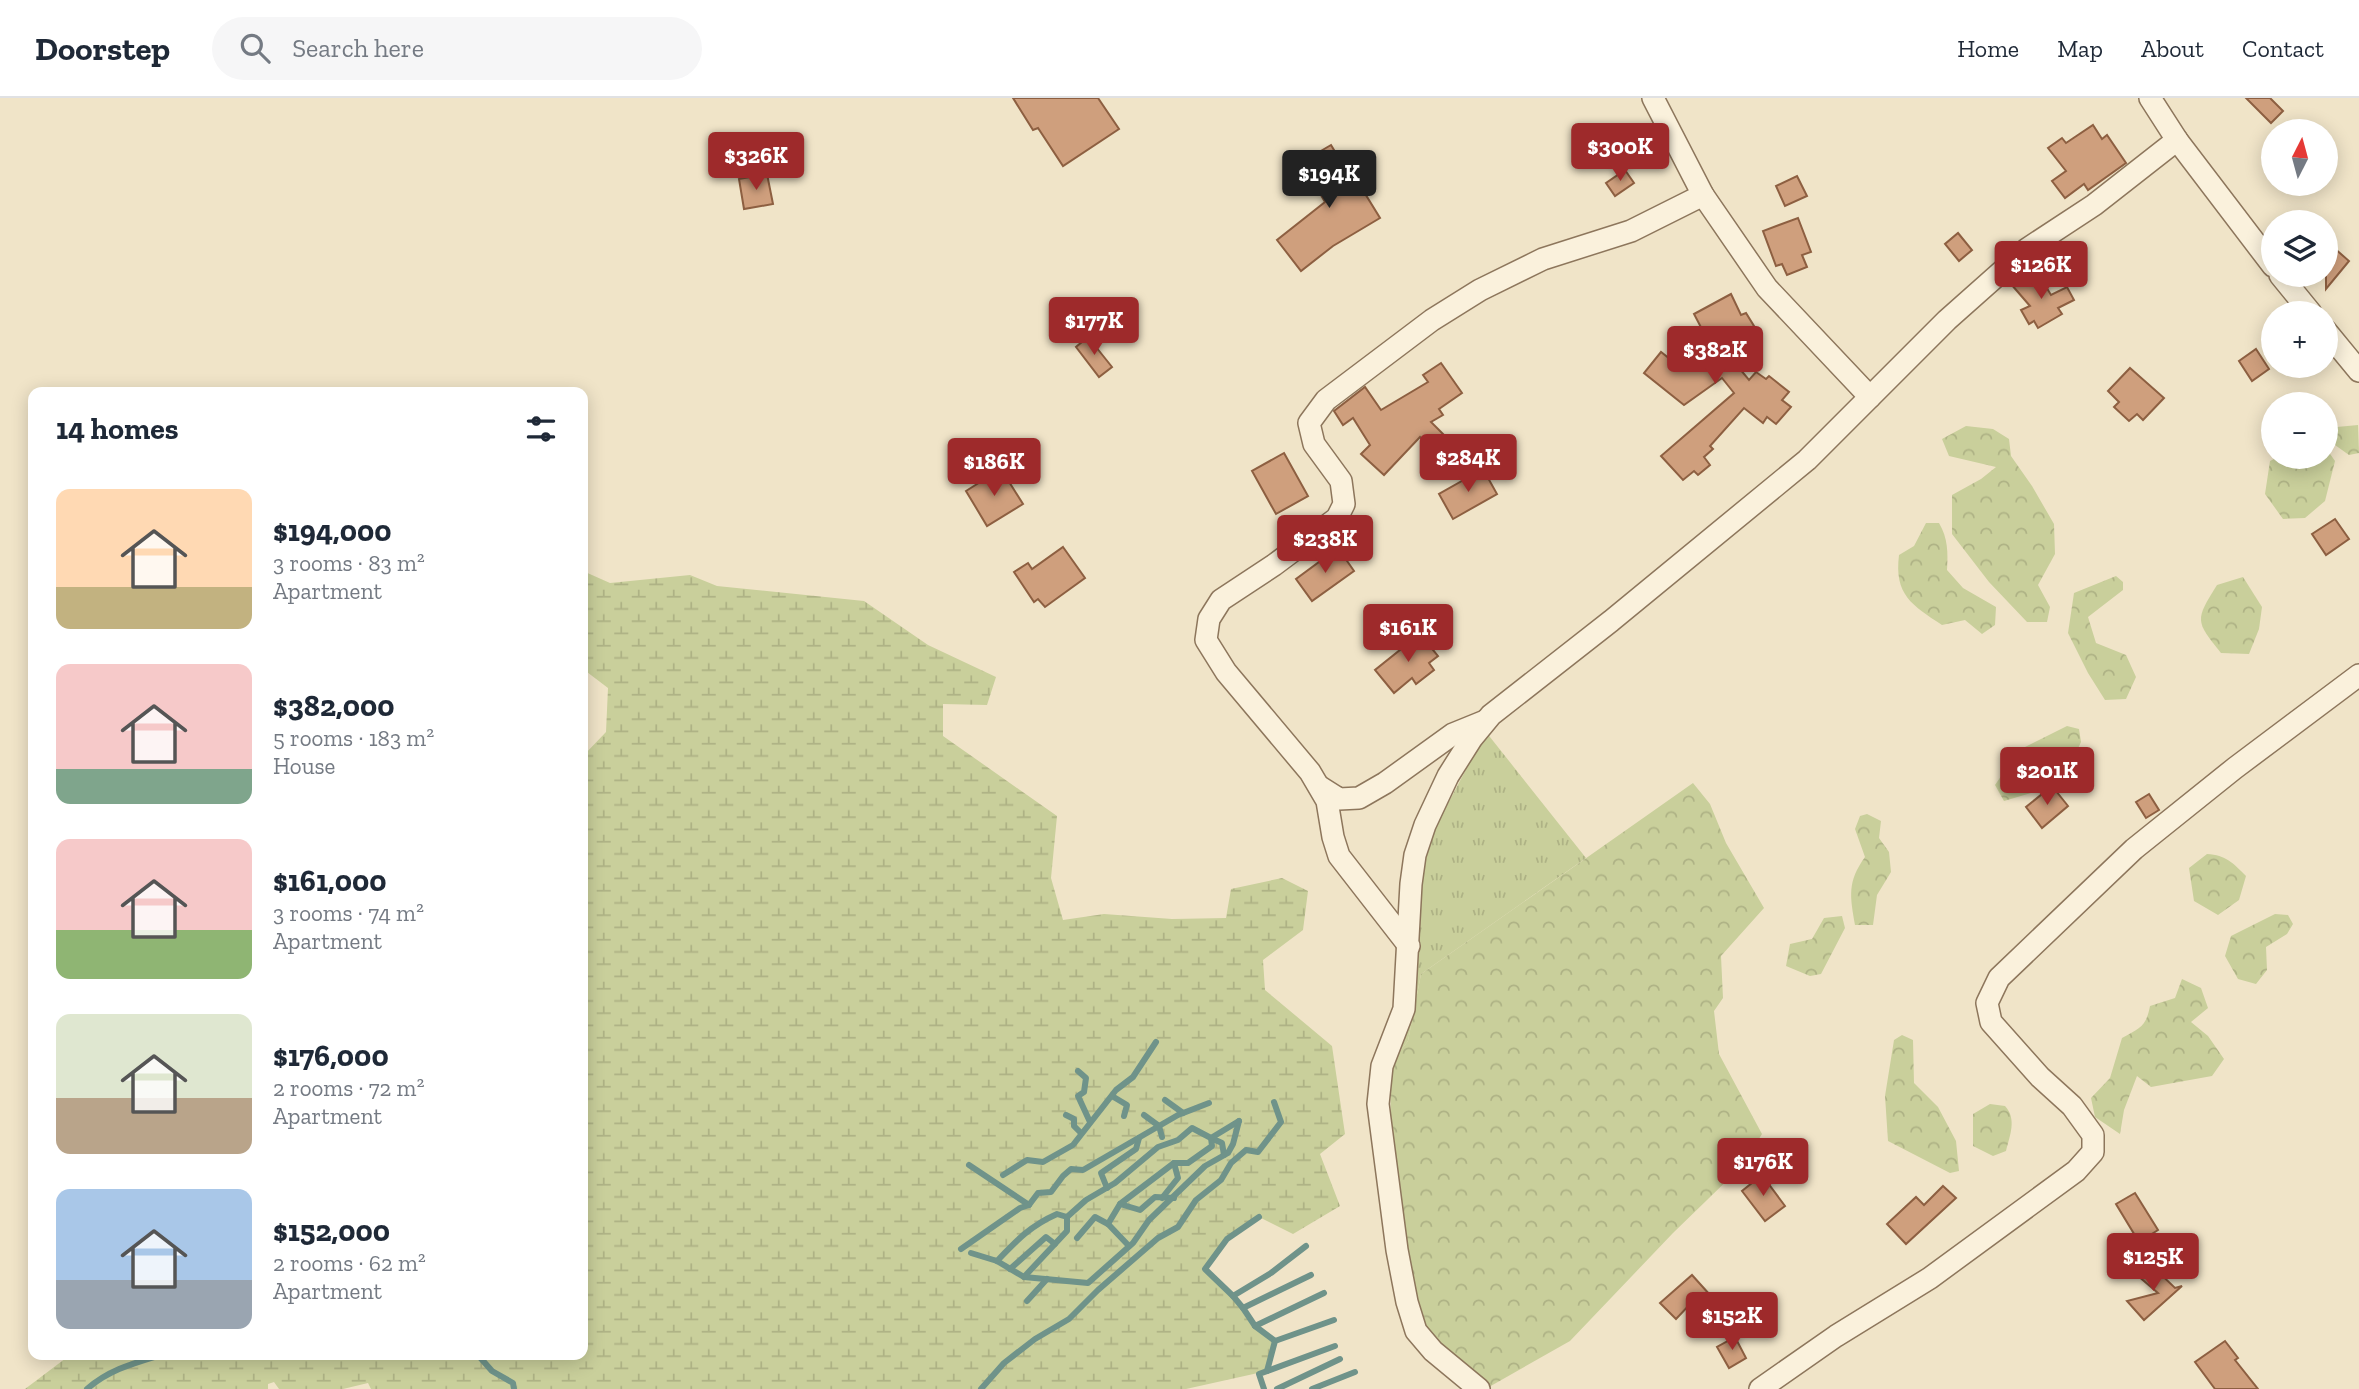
<!DOCTYPE html>
<meta charset="utf-8">
<style>
:root{--surface:#fff;--page:#f6f6f7;--text:#1f2937;--muted:#747a83;--line:#e0e1e3;--accent:#9e2a2b}
body{margin:0;font-family:"Zilla Slab",serif;background:var(--page);color:var(--text);height:100vh;display:flex;flex-direction:column;font-size:26px;white-space:nowrap}
*{box-sizing:border-box;margin:0}
p{font-size:23px;color:var(--muted)}
.icon{flex:none;width:38px;height:38px;fill:none;stroke:currentColor;stroke-width:2;stroke-linecap:round;stroke-linejoin:round}
.map{position:relative;flex:1;overflow:hidden}
.details{position:absolute;left:28px;top:289px;width:560px;height:973px;display:flex;flex-direction:column;background:var(--surface);border-radius:14px;box-shadow:0 4px 18px #0003}
.details>*{flex:none}
.needle{width:46px;rotate:6deg}
.tools{position:absolute;left:2261px;top:21px;display:grid;gap:14px}
.tools a{display:grid;place-items:center;width:77px;height:77px;border-radius:50%;background:var(--surface);box-shadow:0 4px 18px #0003;font-size:35px}
.price{position:absolute;translate:-50% -60px;padding:0 16px;border-radius:7px;background:var(--accent);color:#fff;font-size:23px;line-height:46px;filter:drop-shadow(0 2px 4px #0008)}
.price::after{content:'';position:absolute;left:50%;top:42px;width:21px;height:16px;margin-left:-10px;background:inherit;clip-path:polygon(0 0,100% 0,50% 100%)}
.price.active{background:#222;color:#fff}
ul{padding:0;list-style:none}
li{display:flex;align-items:center;gap:21px;height:175px;padding:0 28px}
li span{display:grid;place-items:center;flex:none;width:196px;height:140px;border-radius:14px;color:#555}
li>.icon{margin-inline-start:auto}
span .icon{width:84px;height:84px;fill:#fffc;stroke-width:1}
li b{font-size:30px}
h2{display:flex;justify-content:space-between;align-items:center;height:84px;padding:0 28px;font-size:30px}
header{display:flex;align-items:center;gap:42px;box-sizing:border-box;height:98px;padding:0 35px;background:var(--surface);border-bottom:2px solid var(--line)}
header strong{font-size:33px}
nav{display:flex;gap:38px;margin-inline-start:auto;font-size:24px}
.search{width:490px;height:63px;background:var(--page);display:flex;align-items:center;gap:18px;box-sizing:border-box;padding:0 24px;border-radius:38px;color:var(--muted);font-size:26px}
.map>svg:first-child{display:block}
.grass{fill:url(#grass-tufts)}
.forest{fill:url(#forest-crowns)}
.wetland{fill:url(#wetland-marsh)}
.lines{fill:none;stroke-linecap:round;stroke-linejoin:round}
.stream{stroke:#6f938a;stroke-width:6}
.building{fill:#cf9f7d;stroke:#8d5f41;stroke-width:2}
.minor-casing{stroke:#8d765c;stroke-width:24}
.minor{stroke:#faf1dc;stroke-width:21}
</style>
<header>
<strong>Doorstep</strong>
<div class="search"><svg class="icon" aria-label="search" viewBox="0 0 24 24"><circle cx="10" cy="10" r="6"/><path d="M15 15l6 6"/></svg>Search here</div>
<nav><a>Home</a><a>Map</a><a>About</a><a>Contact</a></nav>
</header>
<div class="map">
<svg width="2359" height="1291" viewBox="0 0 2359 1291">
<defs>
<pattern id="grass-tufts" width="24" height="20" patternUnits="userSpaceOnUse" patternTransform="scale(1.75)"><rect width="24" height="20" fill="#c9cf9b"/><path d="M3 7l-1-3M5 7V3M7 7l1-3M15 17l-1-3M17 17v-4M19 17l1-3" fill="none" stroke="#aeb285"/></pattern>
<pattern id="forest-crowns" width="20" height="18" patternUnits="userSpaceOnUse" patternTransform="scale(1.75)"><rect width="20" height="18" fill="#c9cf9b"/><path d="M2 6a3 3 0 1 1 6 0M12 15a3 3 0 1 1 6 0" fill="none" stroke="#aeb285"/></pattern>
<pattern id="wetland-marsh" width="20" height="14" patternUnits="userSpaceOnUse" patternTransform="scale(1.75)"><rect width="20" height="14" fill="#c9cf9b"/><path d="M1 5h8M5 5V1M11 12h8M15 12V8" fill="none" stroke="#aeb285"/></pattern>
</defs>
<rect width="100%" height="100%" fill="#f0e4c8"/>
<polygon class="grass" points="1486,634 1586,760 1421,876 1408,943 1390,966 1419,766 1428,743"/>
<g class="forest">
<polygon points="2358,327 2359,355 2349,357 2335,347 2337,329"/>
<polygon points="1966,328 1993,331 2009,341 2011,358 2032,388 2054,426 2055,456 2038,487 2050,509 2047,524 2027,524 1989,484 1952,436 1952,397 1981,381 1996,369 1949,358 1942,341"/>
<polygon points="2326,350 2335,363 2325,403 2305,420 2283,421 2265,396 2270,363 2278,359 2326,359"/>
<path d="M1926,425H1939C1948,440 1948,455 1947,472L1963,490L1996,509L1995,527L1982,536L1965,522L1942,527C1912,507 1894,497 1899,457L1914,448Z"/>
<polygon points="2116,478 2123,484 2123,492 2088,519 2096,545 2126,557 2136,579 2126,601 2105,602 2088,575 2068,535 2074,495"/>
<path d="M2243,479L2262,509L2259,531L2249,556L2221,555C2195,523 2195,522 2217,487Z"/>
<polygon points="2067,628 2079,631 2081,644 2075,657 2056,668 2031,695 2004,703 1995,687 2019,652"/>
<polygon points="1693,685 1710,706 1726,745 1764,810 1721,858 1723,900 1714,913 1719,956 1762,1036 1741,1069 1673,1135 1570,1243 1489,1289 1421,1228 1409,1178 1391,1034 1390,966 1408,943 1421,876"/>
<path d="M1867,716L1881,723L1879,740L1889,754L1891,774L1877,797L1873,827H1855C1850,798 1847,784 1865,759L1855,731L1860,718Z"/>
<path d="M2207,756C2226,757 2233,765 2246,778L2239,802L2218,817L2194,803L2189,770Z"/>
<polygon points="2275,816 2288,817 2293,826 2287,836 2266,849 2267,872 2256,886 2238,881 2225,858 2231,838"/>
<polygon points="1842,818 1845,830 1821,876 1810,878 1786,868 1790,846 1812,841 1824,820"/>
<path d="M2182,881L2201,890L2208,910L2191,924L2208,938L2224,961L2212,978L2151,989L2137,978L2124,1012L2120,1036L2095,1019L2091,1000L2110,980L2122,940C2140,930 2146,929 2150,908L2175,900Z"/>
<polygon points="1902,937 1913,942 1914,985 1938,1009 1956,1043 1959,1073 1950,1075 1888,1043 1885,998 1894,942"/>
<path d="M1990,1006L2005,1008C2017,1021 2010,1037 2006,1053L1993,1058L1973,1048V1016Z"/>
</g>
<polygon class="wetland" points="583,473 610,485 690,477 717,488 864,503 928,547 996,579 987,607 943,606 943,638 1057,718 1051,780 1063,822 1104,816 1172,821 1226,820 1231,791 1282,780 1308,793 1303,832 1263,862 1265,892 1332,948 1345,1036 1320,1056 1340,1108 1293,1136 1259,1119 1227,1141 1205,1171 1233,1198 1255,1228 1275,1243 1267,1273 1186,1291 371,1291 368,1285 343,1291 279,1291 274,1284 268,1286 268,1291 25,1291 70,1257 583,1256 583,658 606,634 608,590 583,571"/>
<g class="lines">
<g class="stream">
<polyline points="1078,973 1086,980 1084,994 1078,998 1090,1024"/>
<polyline points="1112,998 1127,1007 1124,1018"/>
<polyline points="1165,1002 1183,1015"/>
<polyline points="1066,1017 1074,1021 1074,1028 1081,1035"/>
<polyline points="1144,1017 1159,1028 1162,1039"/>
<polyline points="969,1067 1029,1107"/>
<polyline points="1003,1077 1027,1062 1043,1064 1073,1047 1116,992 1133,979 1156,944"/>
<polyline points="1107,1090 1101,1075 1136,1051 1139,1040"/>
<polyline points="1162,1100 1178,1080 1174,1065"/>
<polyline points="1120,1106 1140,1112 1155,1099 1174,1100"/>
<polyline points="1108,1126 1129,1148"/>
<polyline points="1077,1140 1095,1119 1108,1126 1120,1106 1174,1065 1188,1065 1212,1048 1211,1040 1222,1045 1224,1057"/>
<polyline points="961,1151 1020,1110 1029,1107 1038,1095 1051,1094 1063,1078 1071,1071 1083,1072 1178,1017 1209,1005"/>
<polyline points="971,1155 997,1163 1024,1179 1088,1185 1133,1145 1149,1122 1205,1068 1228,1055 1233,1046 1239,1023"/>
<path d="M997,1163C1017,1142 1030,1128 1057,1116L1067,1119"/>
<polyline points="1010,1171 1046,1139 1055,1146"/>
<polyline points="1024,1179 1067,1133 1067,1119 1086,1102 1115,1085 1158,1049 1178,1042 1192,1030 1211,1040 1239,1023"/>
<polyline points="1233,1198 1205,1171 1227,1141 1259,1119"/>
<polyline points="1027,1203 1047,1181"/>
<polyline points="1243,1210 1233,1198 1271,1175 1306,1148"/>
<polyline points="1255,1228 1243,1210 1311,1177"/>
<polyline points="1275,1243 1255,1228 1324,1195"/>
<polyline points="477,1256 492,1273 513,1285 514,1291"/>
<polyline points="1267,1273 1275,1243 1334,1222"/>
<path d="M87,1291C110,1271 135,1265 164,1256"/>
<polyline points="981,1291 1004,1265 1035,1241 1069,1221 1098,1192 1158,1140 1178,1129 1196,1102 1221,1082 1231,1065 1246,1052 1258,1054 1281,1024 1274,1004"/>
<polyline points="1264,1291 1259,1276 1335,1248"/>
<polyline points="1277,1291 1340,1261"/>
<polyline points="1312,1291 1355,1274"/>
</g>
</g>
<g class="building">
<polygon points="1013,0 1098,0 1119,31 1063,68 1038,30 1033,32"/>
<polygon points="2246,0 2270,0 2283,13 2271,25"/>
<polygon points="2093,27 2102,41 2107,37 2126,65 2088,92 2084,86 2065,100 2052,83 2066,73 2048,50 2062,40 2066,45"/>
<polygon points="1331,47 1337,57 1340,55 1380,120 1333,148 1301,173 1277,142 1325,104 1302,64"/>
<polygon points="1625,72 1634,85 1615,98 1606,85"/>
<polygon points="767,76 773,106 744,111 739,81"/>
<polygon points="1797,78 1807,98 1785,108 1776,88"/>
<polygon points="1798,120 1811,154 1802,157 1807,169 1787,177 1782,166 1776,168 1763,133"/>
<polygon points="1958,135 1972,152 1959,163 1945,146"/>
<polygon points="2326,143 2349,163 2326,191"/>
<polygon points="2023,176 2037,191 2045,187 2051,197 2067,189 2074,202 2058,210 2062,216 2038,230 2034,223 2029,226 2021,212 2030,208 2011,186"/>
<polygon points="1731,196 1741,217 1746,215 1754,228 1720,247 1749,282 1756,274 1766,281 1769,278 1789,294 1782,302 1791,309 1776,326 1767,319 1763,325 1744,310 1710,348 1713,351 1704,359 1710,367 1698,377 1694,373 1683,382 1661,358 1734,295 1722,280 1684,307 1644,275 1661,254 1680,269 1704,246 1700,240 1705,237 1694,216"/>
<polygon points="1088,239 1112,269 1099,279 1076,249"/>
<polygon points="2256,251 2269,271 2252,283 2239,263"/>
<polygon points="1441,265 1462,295 1439,311 1443,317 1431,324 1456,349 1443,362 1420,339 1384,377 1361,356 1370,347 1353,320 1343,327 1334,313 1365,289 1381,312 1428,284 1423,277"/>
<polygon points="2130,270 2164,300 2143,322 2137,316 2129,323 2114,309 2119,304 2108,293"/>
<polygon points="1284,355 1308,398 1276,416 1252,373"/>
<polygon points="1001,371 1023,406 987,428 966,393"/>
<polygon points="1483,371 1497,396 1453,421 1439,396"/>
<polygon points="2335,421 2349,441 2326,457 2312,436"/>
<polygon points="1063,449 1085,480 1045,509 1038,501 1034,504 1014,474 1028,465 1032,471"/>
<polygon points="1338,450 1354,473 1312,503 1296,481"/>
<polygon points="1420,536 1438,558 1429,565 1434,572 1416,586 1412,580 1394,595 1375,572"/>
<polygon points="2052,688 2068,708 2042,730 2026,709"/>
<polygon points="2149,696 2159,712 2146,720 2136,704"/>
<polygon points="1762,1077 1785,1108 1765,1123 1742,1093"/>
<polygon points="1943,1088 1956,1100 1906,1146 1887,1126 1916,1099 1924,1107"/>
<polygon points="2135,1095 2158,1132 2139,1144 2116,1106"/>
<polygon points="2150,1166 2175,1190 2182,1188 2144,1222 2127,1203 2158,1195 2138,1178"/>
<polygon points="1692,1177 1710,1197 1697,1208 1692,1204 1676,1221 1660,1205"/>
<polygon points="1735,1239 1746,1260 1729,1270 1717,1249"/>
<polygon points="2225,1243 2238,1260 2235,1262 2258,1291 2215,1291 2195,1264"/>
</g>
<g class="lines">
<defs>
<g id="minor">
<polyline points="1653,0 1703,97 1767,190 1870,299"/>
<polyline points="2150,0 2177,42 2273,168"/>
<polyline points="2280,177 2311,215"/>
<polyline points="2326,233 2359,273"/>
<polyline points="1320,689 1339,701 1359,700 1385,685 1453,636 1485,623"/>
<polyline points="1409,848 1339,758 1333,739 1327,703 1310,674 1226,574 1206,542 1209,521 1221,502 1274,467 1337,420 1344,406 1341,383 1314,346 1309,325 1326,302 1432,222 1480,192 1543,161 1631,133 1703,97"/>
<polyline points="1479,1291 1433,1253 1416,1233 1407,1204 1397,1152 1378,1006 1382,968 1404,911 1411,786 1415,757 1425,727 1448,678 1472,640 1491,617 1611,523 1807,362 1947,222 2027,151 2094,107 2177,42"/>
<polyline points="1760,1291 1836,1238 1930,1180 2076,1073 2093,1054 2093,1037 2072,1008 2040,979 1991,924 1987,905 1999,880 2134,751 2235,670 2359,577"/>
</g>
</defs>
<use href="#minor" class="minor-casing"/>
<use href="#minor" class="minor"/>
</g>
</svg>
<div class="tools">
<a><svg class="needle" viewBox="-14 -14 28 28"><path d="M0-13l5 13h-10z" fill="#e53935"/><path d="M0 13l5-13h-10z" fill="#747a83"/></svg></a>
<a><svg class="icon" aria-label="layers" viewBox="0 0 24 24"><path d="M12 4l9 5-9 5-9-5zM3 14l9 5 9-5"/></svg></a>
<a>+</a>
<a>−</a>
</div>
<b class="price" style="left:1620px;top:85px">$300K</b>
<b class="price" style="left:756px;top:94px">$326K</b>
<b class="price active" style="left:1329px;top:112px">$194K</b>
<b class="price" style="left:2041px;top:203px">$126K</b>
<b class="price" style="left:1094px;top:259px">$177K</b>
<b class="price" style="left:1715px;top:288px">$382K</b>
<b class="price" style="left:1468px;top:396px">$284K</b>
<b class="price" style="left:994px;top:400px">$186K</b>
<b class="price" style="left:1325px;top:477px">$238K</b>
<b class="price" style="left:1408px;top:566px">$161K</b>
<b class="price" style="left:2047px;top:709px">$201K</b>
<b class="price" style="left:1763px;top:1100px">$176K</b>
<b class="price" style="left:2153px;top:1195px">$125K</b>
<b class="price" style="left:1732px;top:1254px">$152K</b>
<section class="details">
<h2>14 homes<svg class="icon" aria-label="filters" viewBox="0 0 24 24"><path d="M4 7h16M4 17h16"/><circle cx="9" cy="7" r="2"/><circle cx="15" cy="17" r="2"/></svg></h2>
<ul>
<li><span style="background:linear-gradient(#ffd9b3 70%,#c2b280 0)"><svg class="icon" aria-label="home" viewBox="0 0 24 24"><path d="M3 11l9-7 9 7M6 9v11h12V9"/></svg></span><div><b>$194,000</b><p>3 rooms · 83 m²</p><p>Apartment</p></div></li>
<li><span style="background:linear-gradient(#f6c9c9 75%,#7fa58c 0)"><svg class="icon" aria-label="home" viewBox="0 0 24 24"><path d="M3 11l9-7 9 7M6 9v11h12V9"/></svg></span><div><b>$382,000</b><p>5 rooms · 183 m²</p><p>House</p></div></li>
<li><span style="background:linear-gradient(#f6c9c9 65%,#8fb573 0)"><svg class="icon" aria-label="home" viewBox="0 0 24 24"><path d="M3 11l9-7 9 7M6 9v11h12V9"/></svg></span><div><b>$161,000</b><p>3 rooms · 74 m²</p><p>Apartment</p></div></li>
<li><span style="background:linear-gradient(#dfe7d0 60%,#b9a48a 0)"><svg class="icon" aria-label="home" viewBox="0 0 24 24"><path d="M3 11l9-7 9 7M6 9v11h12V9"/></svg></span><div><b>$176,000</b><p>2 rooms · 72 m²</p><p>Apartment</p></div></li>
<li><span style="background:linear-gradient(#a9c7e8 65%,#9aa5b1 0)"><svg class="icon" aria-label="home" viewBox="0 0 24 24"><path d="M3 11l9-7 9 7M6 9v11h12V9"/></svg></span><div><b>$152,000</b><p>2 rooms · 62 m²</p><p>Apartment</p></div></li>
</ul>
</section>
</div>
